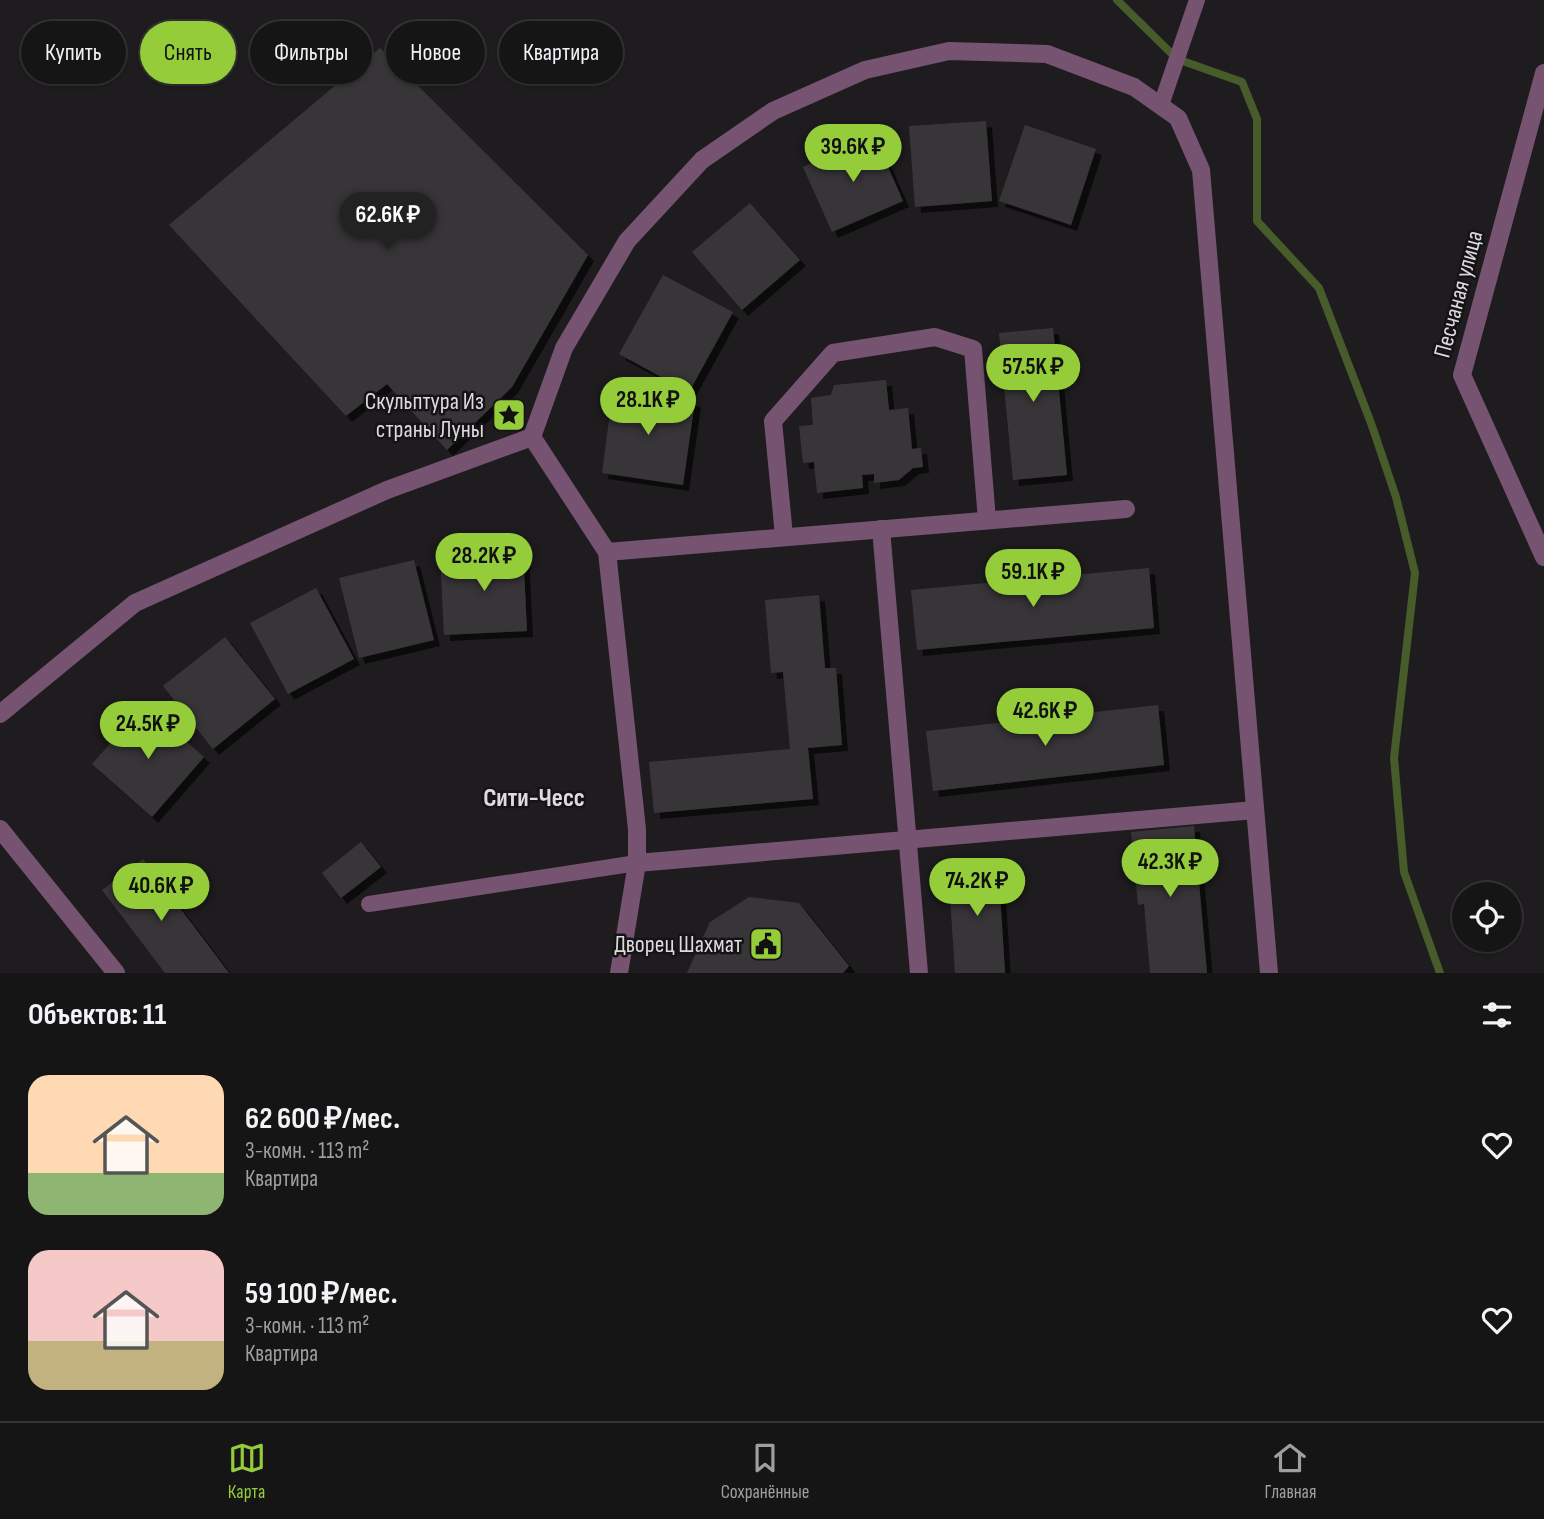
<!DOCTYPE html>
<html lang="ru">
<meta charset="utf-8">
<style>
:root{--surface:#161516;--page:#232223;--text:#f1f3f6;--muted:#9e9fa1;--line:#353435;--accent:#95cc3a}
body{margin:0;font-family:"Sofia Sans Condensed",sans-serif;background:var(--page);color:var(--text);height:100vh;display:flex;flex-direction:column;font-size:26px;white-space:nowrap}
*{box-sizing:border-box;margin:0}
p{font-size:23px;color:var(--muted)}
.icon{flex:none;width:38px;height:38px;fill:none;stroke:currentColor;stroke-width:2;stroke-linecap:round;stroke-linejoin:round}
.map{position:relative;height:973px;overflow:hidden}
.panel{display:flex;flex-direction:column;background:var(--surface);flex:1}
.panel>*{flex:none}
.guide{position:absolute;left:21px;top:21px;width:700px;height:63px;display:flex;gap:14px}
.fabs{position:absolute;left:1452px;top:882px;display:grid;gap:14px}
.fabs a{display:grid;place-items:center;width:70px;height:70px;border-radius:50%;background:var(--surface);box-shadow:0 2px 5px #0004,0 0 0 2px var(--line);font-size:35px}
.price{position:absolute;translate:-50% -60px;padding:0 16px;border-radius:24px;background:var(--accent);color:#111;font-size:23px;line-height:46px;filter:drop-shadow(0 2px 4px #0008)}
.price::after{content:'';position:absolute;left:50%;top:42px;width:21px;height:16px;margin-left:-10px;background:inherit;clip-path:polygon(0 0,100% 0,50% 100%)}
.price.selected{background:#222;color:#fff}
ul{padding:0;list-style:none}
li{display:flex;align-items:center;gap:21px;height:175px;padding:0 28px}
li span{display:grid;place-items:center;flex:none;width:196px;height:140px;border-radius:21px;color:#555}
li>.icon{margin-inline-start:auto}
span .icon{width:84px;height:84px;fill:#fffc;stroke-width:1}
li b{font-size:30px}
h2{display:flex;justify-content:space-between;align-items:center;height:84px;padding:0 28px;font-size:30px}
.chip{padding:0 24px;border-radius:32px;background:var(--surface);box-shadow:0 2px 5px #0004,0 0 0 2px var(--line);font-size:24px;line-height:63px}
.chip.selected{background:var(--accent);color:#111}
.tab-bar{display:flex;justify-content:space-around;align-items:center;height:98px;border-top:2px solid var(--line);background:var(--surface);font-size:19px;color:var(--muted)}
.tab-bar a{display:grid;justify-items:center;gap:4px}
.tab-bar .selected{color:var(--accent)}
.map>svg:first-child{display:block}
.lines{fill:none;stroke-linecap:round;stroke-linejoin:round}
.stream{stroke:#475c2a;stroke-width:8}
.building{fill:#393639;filter:url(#shadow)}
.lane{stroke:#765471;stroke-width:16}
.street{stroke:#765471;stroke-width:18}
.labels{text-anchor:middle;stroke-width:5;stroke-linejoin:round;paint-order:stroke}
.street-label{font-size:24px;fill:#dddbdd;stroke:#151315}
.poi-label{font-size:24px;fill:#dddbdd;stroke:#151315;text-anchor:end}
.neighbourhood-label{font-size:26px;font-weight:bold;fill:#dddbdd;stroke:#151315}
</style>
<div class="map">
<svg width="1544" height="973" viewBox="0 0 1544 973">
<defs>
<filter id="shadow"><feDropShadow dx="6" dy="6" stdDeviation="0" flood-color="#0009"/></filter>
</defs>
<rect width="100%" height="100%" fill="#1e1c1e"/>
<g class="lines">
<polyline class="stream" points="1117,0 1177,59 1242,82 1257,119 1257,221 1319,288 1371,423 1396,497 1415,573 1394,758 1404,872 1440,973"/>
</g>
<g class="building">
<polygon points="380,48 588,255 512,387 447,450 387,384 346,416 169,225"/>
<polygon points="986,121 992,201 915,207 909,126"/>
<polygon points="1025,125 1096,149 1071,225 999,201"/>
<polygon points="874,135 903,201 832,232 803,167"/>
<polygon points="750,203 800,260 742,310 692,252"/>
<polygon points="663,275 733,312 689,392 619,354"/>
<polygon points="1053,328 1067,475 1013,480 999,333"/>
<polygon points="886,380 889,410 908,408 912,449 921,448 923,467 913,468 899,480 874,483 874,474 862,475 863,488 817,493 814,462 803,463 799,426 813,425 811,398 831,395 834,385"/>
<polygon points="613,390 695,401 683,485 602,473"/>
<polygon points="523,550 527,631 444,635 440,554"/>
<polygon points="414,560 434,640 359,658 339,578"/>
<polygon points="1149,568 1154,628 917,650 911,590"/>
<polygon points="316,588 354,659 288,694 250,623"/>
<polygon points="819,595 825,668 836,668 842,745 808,748 813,799 654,813 649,762 790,749 783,672 771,673 765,600"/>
<polygon points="225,637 275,699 213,749 163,686"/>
<polygon points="144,705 204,757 152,817 92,764"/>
<polygon points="1158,705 1164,765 933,791 926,731"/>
<polygon points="1194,826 1207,973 1150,973 1144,904 1138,905 1131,832"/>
<polygon points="361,842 381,867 341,898 322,873"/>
<polygon points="143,859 229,973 165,973 102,890"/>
<polygon points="998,862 1005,973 955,973 948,866"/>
<polygon points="749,897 799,903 849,966 843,973 687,973 710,922"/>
</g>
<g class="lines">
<g class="lane">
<polyline points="1161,105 1197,0"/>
<polyline points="369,904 637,863"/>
</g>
<g class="street">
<polyline points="1544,73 1462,375 1544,557"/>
<polyline points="532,437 564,348 627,241 702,160 773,111 865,70 949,51 1047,54 1134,87 1178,118 1201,170 1269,973"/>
<polyline points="532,437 607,552 637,829 637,863 619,973"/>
<polyline points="881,529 919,973"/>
<polyline points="784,536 773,421 833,353 935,337 973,349 987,520"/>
<polyline points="607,552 1126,509"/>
<polyline points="0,714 135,603 387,490 532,437"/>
<polyline points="0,829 116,973"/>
<polyline points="637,863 1255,810"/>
</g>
</g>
<defs>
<symbol id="sight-square" viewBox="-11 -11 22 22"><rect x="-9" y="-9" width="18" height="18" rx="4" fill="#95cc3a" stroke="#151315"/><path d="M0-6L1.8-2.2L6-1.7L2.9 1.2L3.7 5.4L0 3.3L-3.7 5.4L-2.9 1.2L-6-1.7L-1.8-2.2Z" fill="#111"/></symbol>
<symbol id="civic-square" viewBox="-11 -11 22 22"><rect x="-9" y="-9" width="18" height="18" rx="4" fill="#95cc3a" stroke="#151315"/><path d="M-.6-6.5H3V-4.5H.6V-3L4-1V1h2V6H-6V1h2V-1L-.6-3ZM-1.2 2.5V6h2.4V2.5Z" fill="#111"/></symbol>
</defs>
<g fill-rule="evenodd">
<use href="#sight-square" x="490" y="396" width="38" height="38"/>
<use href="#civic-square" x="747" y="925" width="38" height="38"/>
</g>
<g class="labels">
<g class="street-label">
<text transform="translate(1458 294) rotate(-75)" y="8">Песчаная улица</text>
</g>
<g class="poi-label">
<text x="484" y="409">Скульптура Из<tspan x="484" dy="28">страны Луны</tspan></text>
<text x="742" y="952">Дворец Шахмат</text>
</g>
<g class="neighbourhood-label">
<text x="534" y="806">Сити-Чесс</text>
</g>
</g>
</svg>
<div class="fabs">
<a><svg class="icon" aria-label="locate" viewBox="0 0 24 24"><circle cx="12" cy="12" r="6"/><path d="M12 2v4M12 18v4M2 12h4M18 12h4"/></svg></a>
</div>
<b class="price" style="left:853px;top:184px">39.6K ₽</b>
<b class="price selected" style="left:388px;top:252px">62.6K ₽</b>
<b class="price" style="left:1033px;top:404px">57.5K ₽</b>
<b class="price" style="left:648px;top:437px">28.1K ₽</b>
<b class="price" style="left:484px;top:593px">28.2K ₽</b>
<b class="price" style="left:1033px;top:609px">59.1K ₽</b>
<b class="price" style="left:1045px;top:748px">42.6K ₽</b>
<b class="price" style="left:148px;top:761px">24.5K ₽</b>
<b class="price" style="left:1170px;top:899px">42.3K ₽</b>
<b class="price" style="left:977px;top:918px">74.2K ₽</b>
<b class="price" style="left:161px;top:923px">40.6K ₽</b>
<div class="guide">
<a class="chip">Купить</a>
<a class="chip selected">Снять</a>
<a class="chip">Фильтры</a>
<a class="chip">Новое</a>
<a class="chip">Квартира</a>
</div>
</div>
<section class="panel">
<h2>Объектов: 11<svg class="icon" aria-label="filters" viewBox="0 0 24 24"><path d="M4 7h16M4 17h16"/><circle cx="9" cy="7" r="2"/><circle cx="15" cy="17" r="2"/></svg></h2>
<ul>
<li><span style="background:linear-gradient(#ffd9b3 70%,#8fb573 0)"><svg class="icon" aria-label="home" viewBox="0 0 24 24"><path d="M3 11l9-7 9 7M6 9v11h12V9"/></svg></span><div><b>62 600 ₽/мес.</b><p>3-комн. · 113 m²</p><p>Квартира</p></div><svg class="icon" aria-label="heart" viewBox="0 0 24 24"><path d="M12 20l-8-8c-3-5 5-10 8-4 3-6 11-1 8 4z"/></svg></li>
<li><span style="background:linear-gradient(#f6c9c9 65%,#c2b280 0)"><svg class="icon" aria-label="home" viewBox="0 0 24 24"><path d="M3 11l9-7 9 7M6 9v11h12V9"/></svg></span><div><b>59 100 ₽/мес.</b><p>3-комн. · 113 m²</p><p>Квартира</p></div><svg class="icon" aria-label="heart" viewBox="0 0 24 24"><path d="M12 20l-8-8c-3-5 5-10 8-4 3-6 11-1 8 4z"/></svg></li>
</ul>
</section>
<nav class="tab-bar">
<a class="selected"><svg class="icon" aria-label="map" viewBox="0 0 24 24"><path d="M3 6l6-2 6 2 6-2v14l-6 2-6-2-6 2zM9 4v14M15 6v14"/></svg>Карта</a>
<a><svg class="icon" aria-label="saved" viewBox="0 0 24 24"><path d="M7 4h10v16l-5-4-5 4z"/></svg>Сохранённые</a>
<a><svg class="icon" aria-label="home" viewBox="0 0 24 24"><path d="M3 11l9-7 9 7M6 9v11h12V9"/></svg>Главная</a>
</nav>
